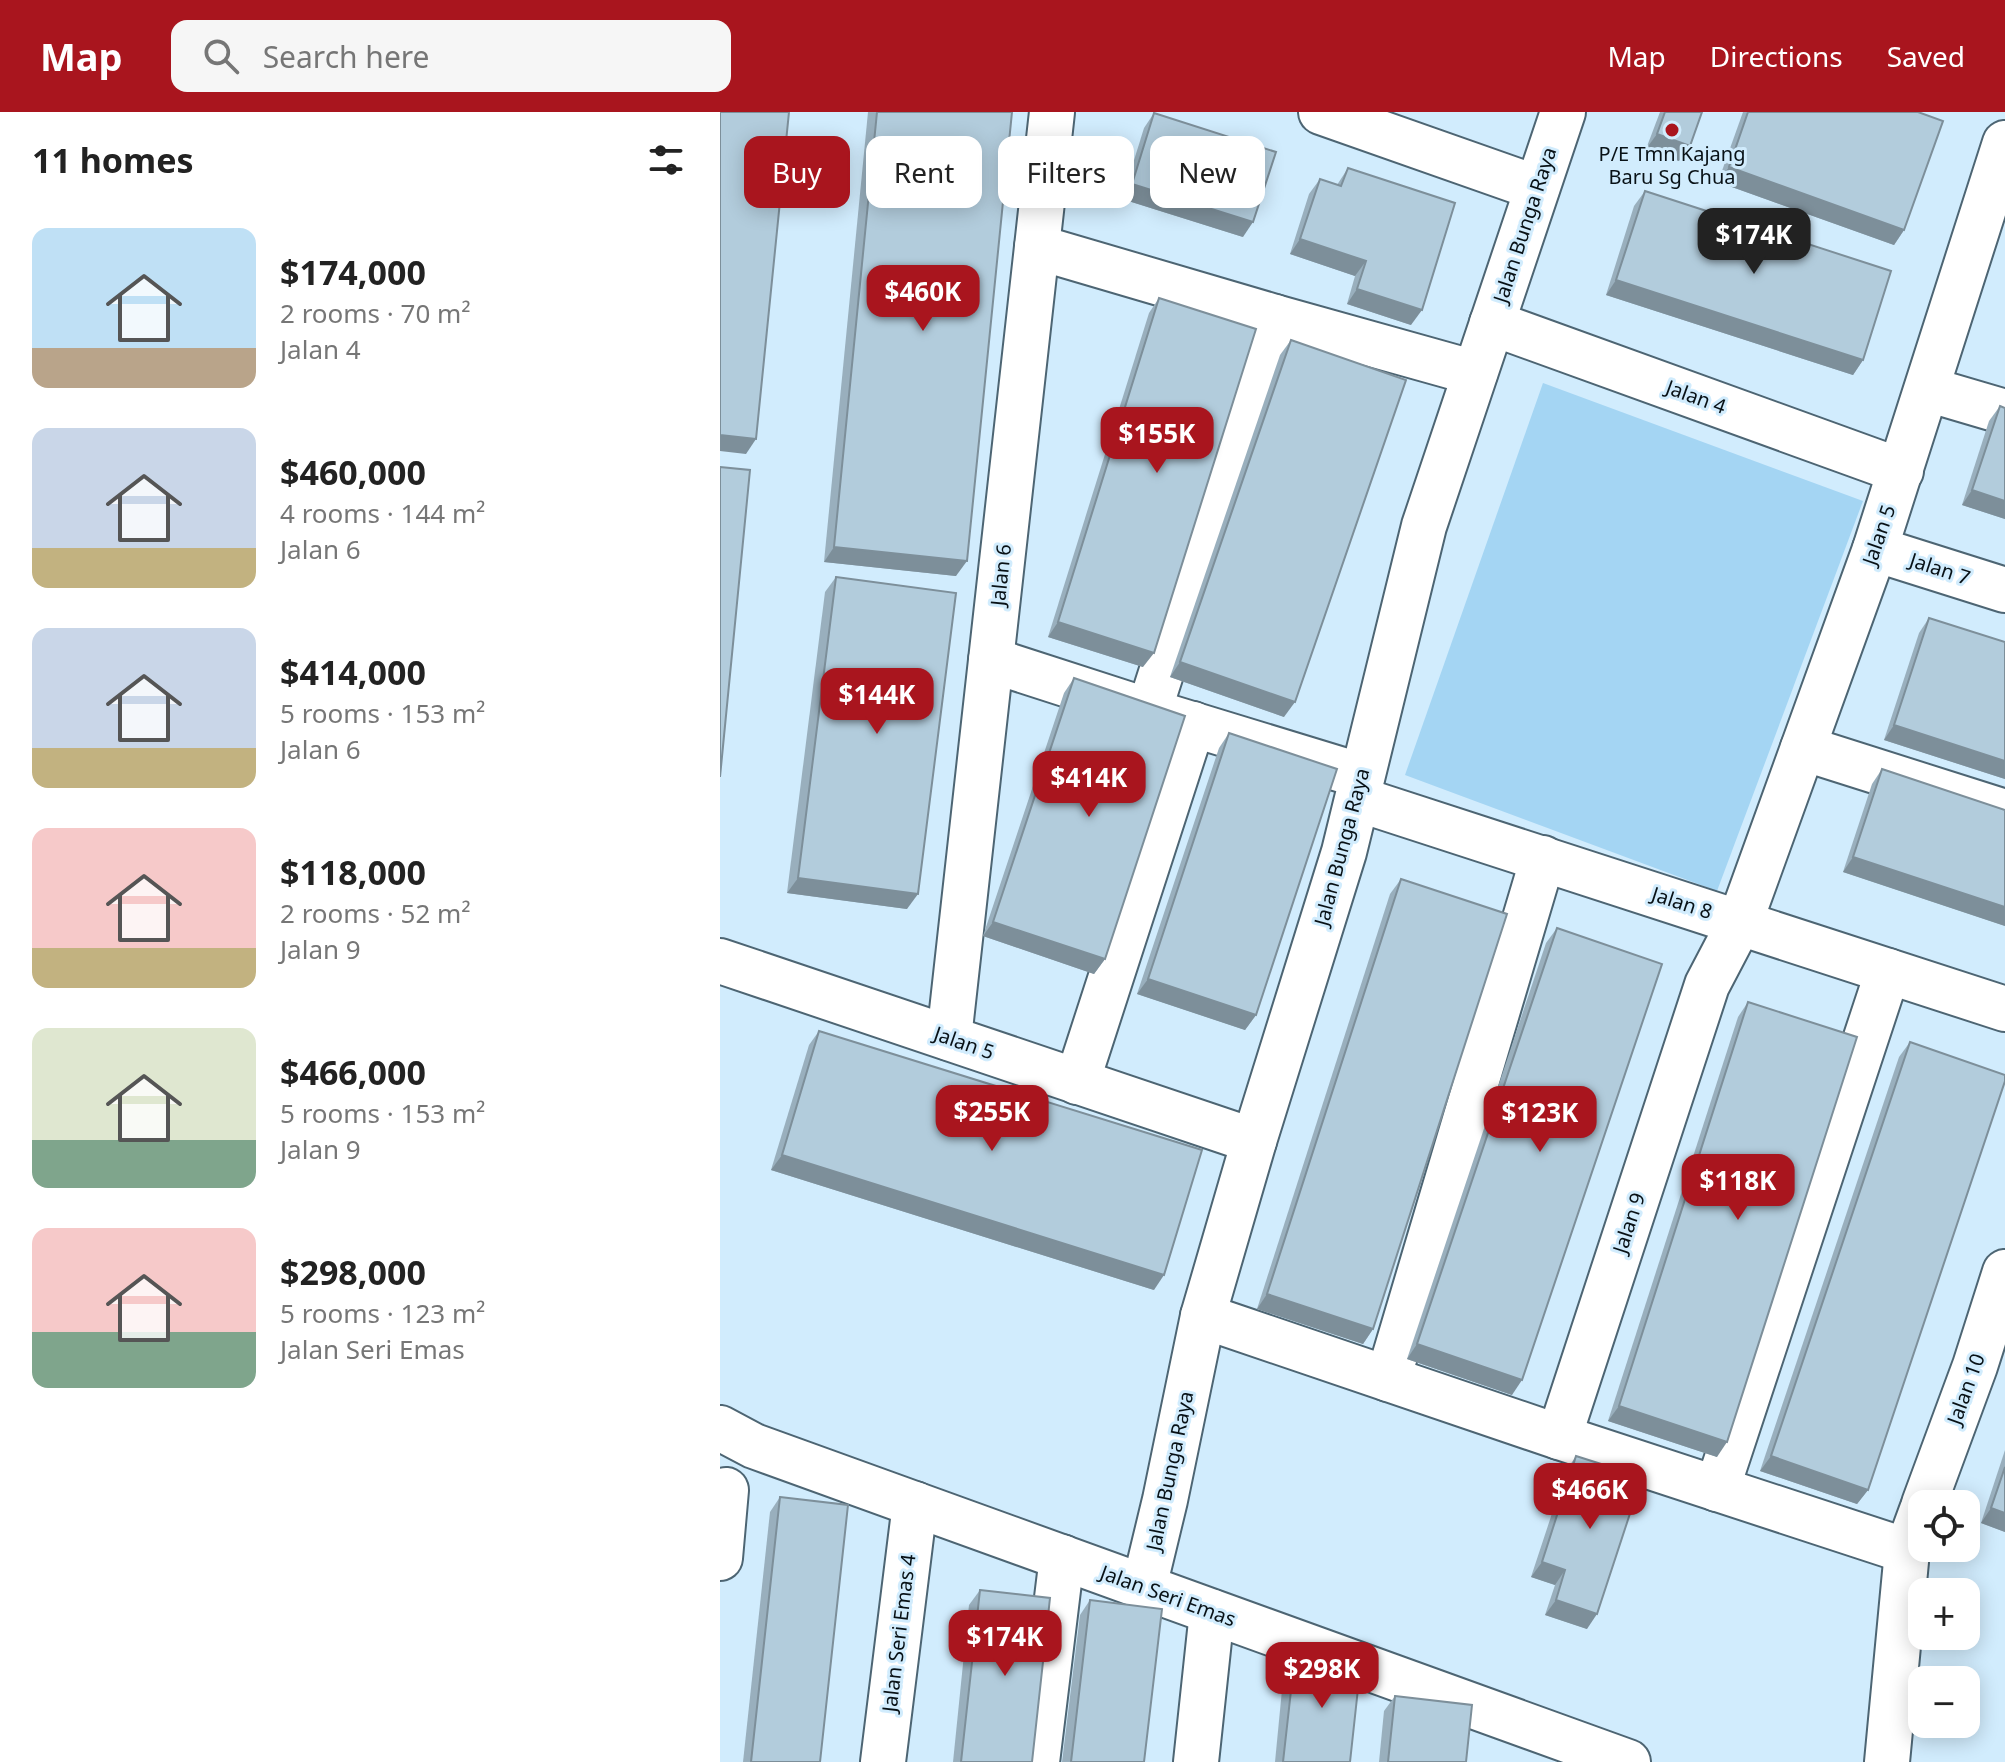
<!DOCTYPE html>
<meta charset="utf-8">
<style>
:root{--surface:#fff;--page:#f6f6f6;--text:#222;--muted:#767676;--accent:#a9151e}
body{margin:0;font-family:"Noto Sans",sans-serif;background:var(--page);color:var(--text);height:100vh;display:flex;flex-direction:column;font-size:30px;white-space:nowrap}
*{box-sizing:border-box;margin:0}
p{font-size:26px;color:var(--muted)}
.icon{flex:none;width:44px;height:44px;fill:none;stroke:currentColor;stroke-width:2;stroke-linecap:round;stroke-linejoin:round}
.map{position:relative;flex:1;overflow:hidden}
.drawer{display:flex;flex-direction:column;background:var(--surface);width:720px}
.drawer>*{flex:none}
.top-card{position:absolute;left:24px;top:24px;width:760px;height:72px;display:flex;gap:16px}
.buttons{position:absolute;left:1188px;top:1378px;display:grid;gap:16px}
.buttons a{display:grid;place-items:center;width:72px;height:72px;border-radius:16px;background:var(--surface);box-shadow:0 4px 20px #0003;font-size:40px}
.price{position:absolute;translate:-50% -68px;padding:0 18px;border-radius:16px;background:var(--accent);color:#fff;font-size:26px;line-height:52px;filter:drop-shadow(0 2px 4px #0008)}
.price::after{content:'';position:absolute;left:50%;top:48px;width:24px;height:18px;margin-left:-12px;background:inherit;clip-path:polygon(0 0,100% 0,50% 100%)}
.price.on{background:#222;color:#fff}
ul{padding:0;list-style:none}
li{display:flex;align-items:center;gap:24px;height:200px;padding:0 32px}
li span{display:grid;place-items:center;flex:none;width:224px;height:160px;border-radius:16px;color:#555}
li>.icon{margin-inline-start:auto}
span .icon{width:96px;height:96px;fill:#fffc;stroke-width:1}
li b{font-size:34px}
h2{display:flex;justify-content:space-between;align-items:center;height:96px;padding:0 32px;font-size:34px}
.tag{padding:0 28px;border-radius:16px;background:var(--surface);box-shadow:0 4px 20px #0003;font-size:28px;line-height:72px}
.tag.on{background:var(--accent);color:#fff}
header{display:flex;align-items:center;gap:48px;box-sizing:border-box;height:112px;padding:0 40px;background:var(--accent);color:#fff}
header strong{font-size:38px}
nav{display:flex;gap:44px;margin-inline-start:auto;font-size:28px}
.search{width:560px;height:72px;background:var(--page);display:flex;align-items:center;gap:20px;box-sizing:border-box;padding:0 28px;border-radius:16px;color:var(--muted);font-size:30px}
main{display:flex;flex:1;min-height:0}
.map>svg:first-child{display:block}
.green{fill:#a4d5f3}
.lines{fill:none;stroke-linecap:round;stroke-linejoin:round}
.minor-casing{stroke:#4d6573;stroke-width:48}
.minor{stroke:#fff;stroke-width:44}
.wall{fill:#99afbd}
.shaded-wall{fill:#7d8f9a}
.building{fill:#b2ccdc;stroke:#7d8f9a;stroke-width:2}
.poi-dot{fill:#a9151e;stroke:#d1ecfd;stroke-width:3}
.labels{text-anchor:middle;stroke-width:6;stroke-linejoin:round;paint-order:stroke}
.poi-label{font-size:20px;fill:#081116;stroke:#d1ecfd}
.street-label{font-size:20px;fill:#081116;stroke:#d1ecfd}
</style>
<header>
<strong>Map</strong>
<div class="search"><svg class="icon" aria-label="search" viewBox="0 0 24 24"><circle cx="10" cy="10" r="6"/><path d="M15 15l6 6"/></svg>Search here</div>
<nav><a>Map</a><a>Directions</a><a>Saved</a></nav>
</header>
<main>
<section class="drawer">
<h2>11 homes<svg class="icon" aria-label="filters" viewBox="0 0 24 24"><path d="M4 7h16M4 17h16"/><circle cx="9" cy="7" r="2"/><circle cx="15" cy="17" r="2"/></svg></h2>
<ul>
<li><span style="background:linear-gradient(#bfe0f5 75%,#b9a48a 0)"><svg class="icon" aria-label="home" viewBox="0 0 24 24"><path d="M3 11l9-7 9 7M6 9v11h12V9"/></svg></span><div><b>$174,000</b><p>2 rooms · 70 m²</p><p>Jalan 4</p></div></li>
<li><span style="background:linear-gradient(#c9d6e8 75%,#c2b280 0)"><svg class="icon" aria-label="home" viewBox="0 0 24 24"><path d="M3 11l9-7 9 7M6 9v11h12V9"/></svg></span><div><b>$460,000</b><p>4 rooms · 144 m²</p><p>Jalan 6</p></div></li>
<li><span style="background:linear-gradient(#c9d6e8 75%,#c2b280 0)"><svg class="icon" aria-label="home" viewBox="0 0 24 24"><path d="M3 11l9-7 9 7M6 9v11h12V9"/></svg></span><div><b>$414,000</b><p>5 rooms · 153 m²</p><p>Jalan 6</p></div></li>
<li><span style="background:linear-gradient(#f6c9c9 75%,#c2b280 0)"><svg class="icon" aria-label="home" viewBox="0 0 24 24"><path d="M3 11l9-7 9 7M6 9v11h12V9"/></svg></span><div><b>$118,000</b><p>2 rooms · 52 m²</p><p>Jalan 9</p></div></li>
<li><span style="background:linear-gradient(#dfe7d0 70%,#7fa58c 0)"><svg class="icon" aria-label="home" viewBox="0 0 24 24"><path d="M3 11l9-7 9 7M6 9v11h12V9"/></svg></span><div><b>$466,000</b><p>5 rooms · 153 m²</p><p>Jalan 9</p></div></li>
<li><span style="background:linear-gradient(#f6c9c9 65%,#7fa58c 0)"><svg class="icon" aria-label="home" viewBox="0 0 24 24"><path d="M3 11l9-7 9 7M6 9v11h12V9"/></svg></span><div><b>$298,000</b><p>5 rooms · 123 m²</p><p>Jalan Seri Emas</p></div></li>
</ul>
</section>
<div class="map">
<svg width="1285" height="1650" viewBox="0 0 1285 1650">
<rect width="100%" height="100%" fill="#d1ecfd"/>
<polygon class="green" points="823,271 1143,389 997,779 685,663"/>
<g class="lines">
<defs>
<g id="minor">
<polyline points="601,0 817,76"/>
<polyline points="317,135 555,205 755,261"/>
<polyline points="772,211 1181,359"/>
<polyline points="1207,277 1285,300"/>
<polyline points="1155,437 1285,478"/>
<polyline points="271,548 429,599 642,664"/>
<polyline points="429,599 555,205"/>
<polyline points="1083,636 1285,700"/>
<polyline points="638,687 1285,897"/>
<polyline points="0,849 534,1029"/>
<polyline points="229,926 332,0"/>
<polyline points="357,970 473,612"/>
<polyline points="483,1204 839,1325 1187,1439"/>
<polyline points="668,1267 823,746"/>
<polyline points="0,1316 34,1334 908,1650"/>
<polyline points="839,1325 987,873 1020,810 1155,437 1285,31"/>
<polyline points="997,1377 1168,859"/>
<polyline points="1204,1392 1255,1254 1285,1160"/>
<polyline points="0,1446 6,1378"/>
<polyline points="424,1475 445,1388 483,1204 534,1029 624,740 704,414 843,0"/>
<polyline points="163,1650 195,1392"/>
<polyline points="317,1650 342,1445"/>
<polyline points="476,1650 492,1500"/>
<polyline points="1167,1650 1187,1439 1202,1398"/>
</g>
</defs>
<use href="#minor" class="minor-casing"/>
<use href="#minor" class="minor"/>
</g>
<g class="wall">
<polygon points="148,0 292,0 236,464 104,450"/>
<polygon points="940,0 982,0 959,49 926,37"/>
<polygon points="1023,0 1198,0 1184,118 1174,133 998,70"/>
<polygon points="434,1 523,125 402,87 424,16"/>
<polygon points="628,56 691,213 627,192 635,164 570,142 589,82 600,67 617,73"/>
<polygon points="925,79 1143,248 1133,263 886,183 914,94"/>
<polygon points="439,186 423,555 328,525 429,201"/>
<polygon points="571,228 564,605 450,565 560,243"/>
<polygon points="1280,294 1285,296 1285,407 1242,393 1269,309"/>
<polygon points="116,465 187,797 67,781 105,480"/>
<polygon points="1209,506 1285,530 1285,667 1164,628 1199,521"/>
<polygon points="354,566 385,847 374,862 263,824 344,581"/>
<polygon points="509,621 536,903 525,918 417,882 499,636"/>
<polygon points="1162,657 1285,698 1285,814 1123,760 1152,672"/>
<polygon points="681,767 653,1217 643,1232 537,1197 670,782"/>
<polygon points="837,816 792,1283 687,1247 826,831"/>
<polygon points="1028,890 997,1345 888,1309 1018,905"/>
<polygon points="99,919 434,1178 51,1058 89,933"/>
<polygon points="1190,930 1148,1378 1137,1392 1040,1359 1179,945"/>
<polygon points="1285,1338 1285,1420 1261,1411"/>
<polygon points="856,1344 867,1517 825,1503 835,1473 811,1465 846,1359"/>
<polygon points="60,1385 100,1650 23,1650 50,1400"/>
<polygon points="260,1478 312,1650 233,1650 249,1493"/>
<polygon points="370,1488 424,1650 342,1650 360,1503"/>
<polygon points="575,1543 630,1650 555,1650 564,1557"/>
<polygon points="675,1584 746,1650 659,1650 664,1599"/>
</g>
<g class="shaded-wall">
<polygon points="937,22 970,34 959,49 926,37"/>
<polygon points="1009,55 1184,118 1174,133 998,70"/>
<polygon points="412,72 533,110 523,125 402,87"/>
<polygon points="580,127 646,149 635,164 570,142"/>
<polygon points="896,168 1143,248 1133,263 886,183"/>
<polygon points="637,177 702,198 691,213 627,192"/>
<polygon points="0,323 36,327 26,342 0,339"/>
<polygon points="1252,378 1285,389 1285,407 1242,393"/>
<polygon points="114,435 247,449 236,464 104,450"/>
<polygon points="338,510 434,541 423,555 328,525"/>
<polygon points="460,550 575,590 564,605 450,565"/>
<polygon points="1174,613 1285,649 1285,667 1164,628"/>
<polygon points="1133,745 1285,795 1285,814 1123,760"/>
<polygon points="78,766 198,782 187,797 67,781"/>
<polygon points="273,810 385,847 374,862 263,824"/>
<polygon points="428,867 536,903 525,918 417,882"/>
<polygon points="62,1043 444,1163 434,1178 51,1058"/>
<polygon points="547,1182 653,1217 643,1232 537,1197"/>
<polygon points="697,1232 802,1268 792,1283 687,1247"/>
<polygon points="899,1294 1007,1330 997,1345 888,1309"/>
<polygon points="1051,1344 1148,1378 1137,1392 1040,1359"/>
<polygon points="1271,1396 1285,1401 1285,1420 1261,1411"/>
<polygon points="822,1450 845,1458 835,1473 811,1465"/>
<polygon points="836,1488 877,1502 867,1517 825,1503"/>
</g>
<g class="building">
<polygon points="0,0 69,0 36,327 0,323"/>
<polygon points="157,0 292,0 247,449 114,435"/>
<polygon points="945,0 982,0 970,34 937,22"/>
<polygon points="1028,0 1198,0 1223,9 1184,118 1009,55"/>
<polygon points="434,1 556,40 533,110 412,72"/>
<polygon points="628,56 735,91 702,198 637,177 646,149 580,127 600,67 621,74"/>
<polygon points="925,79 1171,159 1143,248 896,168"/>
<polygon points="439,186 536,217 434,541 338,510"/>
<polygon points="571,228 686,268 575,590 460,550"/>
<polygon points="1280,294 1285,296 1285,389 1252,378"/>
<polygon points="0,355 30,358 0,665"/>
<polygon points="116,465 236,481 198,782 78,766"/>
<polygon points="1209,506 1285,530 1285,649 1174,613"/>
<polygon points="354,566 465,604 385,847 273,810"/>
<polygon points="509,621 617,657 536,903 428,867"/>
<polygon points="1162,657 1285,698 1285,795 1133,745"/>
<polygon points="681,767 787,802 653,1217 547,1182"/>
<polygon points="837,816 942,852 802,1268 697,1232"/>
<polygon points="1028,890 1137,925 1007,1330 899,1294"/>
<polygon points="99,919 482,1038 444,1163 62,1043"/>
<polygon points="1190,930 1285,963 1285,969 1148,1378 1051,1344"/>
<polygon points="856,1344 922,1365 877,1502 836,1488 845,1458 822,1450"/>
<polygon points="1285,1355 1285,1401 1271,1396"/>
<polygon points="60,1385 128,1393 100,1650 31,1650"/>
<polygon points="260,1478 330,1486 312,1650 241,1650"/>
<polygon points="370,1488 442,1497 424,1650 351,1650"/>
<polygon points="575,1543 641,1549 630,1650 563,1650"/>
<polygon points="675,1584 752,1593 746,1650 668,1650"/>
</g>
<circle class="poi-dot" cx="952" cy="18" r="8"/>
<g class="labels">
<g class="poi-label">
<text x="952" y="49">P/E Tmn Kajang<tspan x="952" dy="23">Baru Sg Chua</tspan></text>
</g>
<g class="street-label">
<text transform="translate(805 113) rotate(-72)" y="7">Jalan Bunga Raya</text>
<text transform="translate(976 285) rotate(20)" y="7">Jalan 4</text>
<text transform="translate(1159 423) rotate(-71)" y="7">Jalan 5</text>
<text transform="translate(1220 457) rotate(18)" y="7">Jalan 7</text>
<text transform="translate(281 463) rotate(-84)" y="7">Jalan 6</text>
<text transform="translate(622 735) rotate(-75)" y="7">Jalan Bunga Raya</text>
<text transform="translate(962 791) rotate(18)" y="7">Jalan 8</text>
<text transform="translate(244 931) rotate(19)" y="7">Jalan 5</text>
<text transform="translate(909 1111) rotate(-72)" y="7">Jalan 9</text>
<text transform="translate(1246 1277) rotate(-70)" y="7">Jalan 10</text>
<text transform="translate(450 1359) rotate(-78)" y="7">Jalan Bunga Raya</text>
<text transform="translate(448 1484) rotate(20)" y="7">Jalan Seri Emas</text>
<text transform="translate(179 1521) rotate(-83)" y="7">Jalan Seri Emas 4</text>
</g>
</g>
</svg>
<div class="buttons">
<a><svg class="icon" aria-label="locate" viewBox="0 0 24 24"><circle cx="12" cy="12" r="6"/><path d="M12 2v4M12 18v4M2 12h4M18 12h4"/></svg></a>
<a>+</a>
<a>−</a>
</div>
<b class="price on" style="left:1034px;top:164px">$174K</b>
<b class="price" style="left:203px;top:221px">$460K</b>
<b class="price" style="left:437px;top:363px">$155K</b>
<b class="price" style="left:157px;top:624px">$144K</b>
<b class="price" style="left:369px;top:707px">$414K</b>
<b class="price" style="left:272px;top:1041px">$255K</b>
<b class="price" style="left:820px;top:1042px">$123K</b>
<b class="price" style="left:1018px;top:1110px">$118K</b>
<b class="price" style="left:870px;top:1419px">$466K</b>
<b class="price" style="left:285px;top:1566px">$174K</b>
<b class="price" style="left:602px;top:1598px">$298K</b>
<div class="top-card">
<a class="tag on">Buy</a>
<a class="tag">Rent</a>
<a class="tag">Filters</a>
<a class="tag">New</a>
</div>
</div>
</main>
